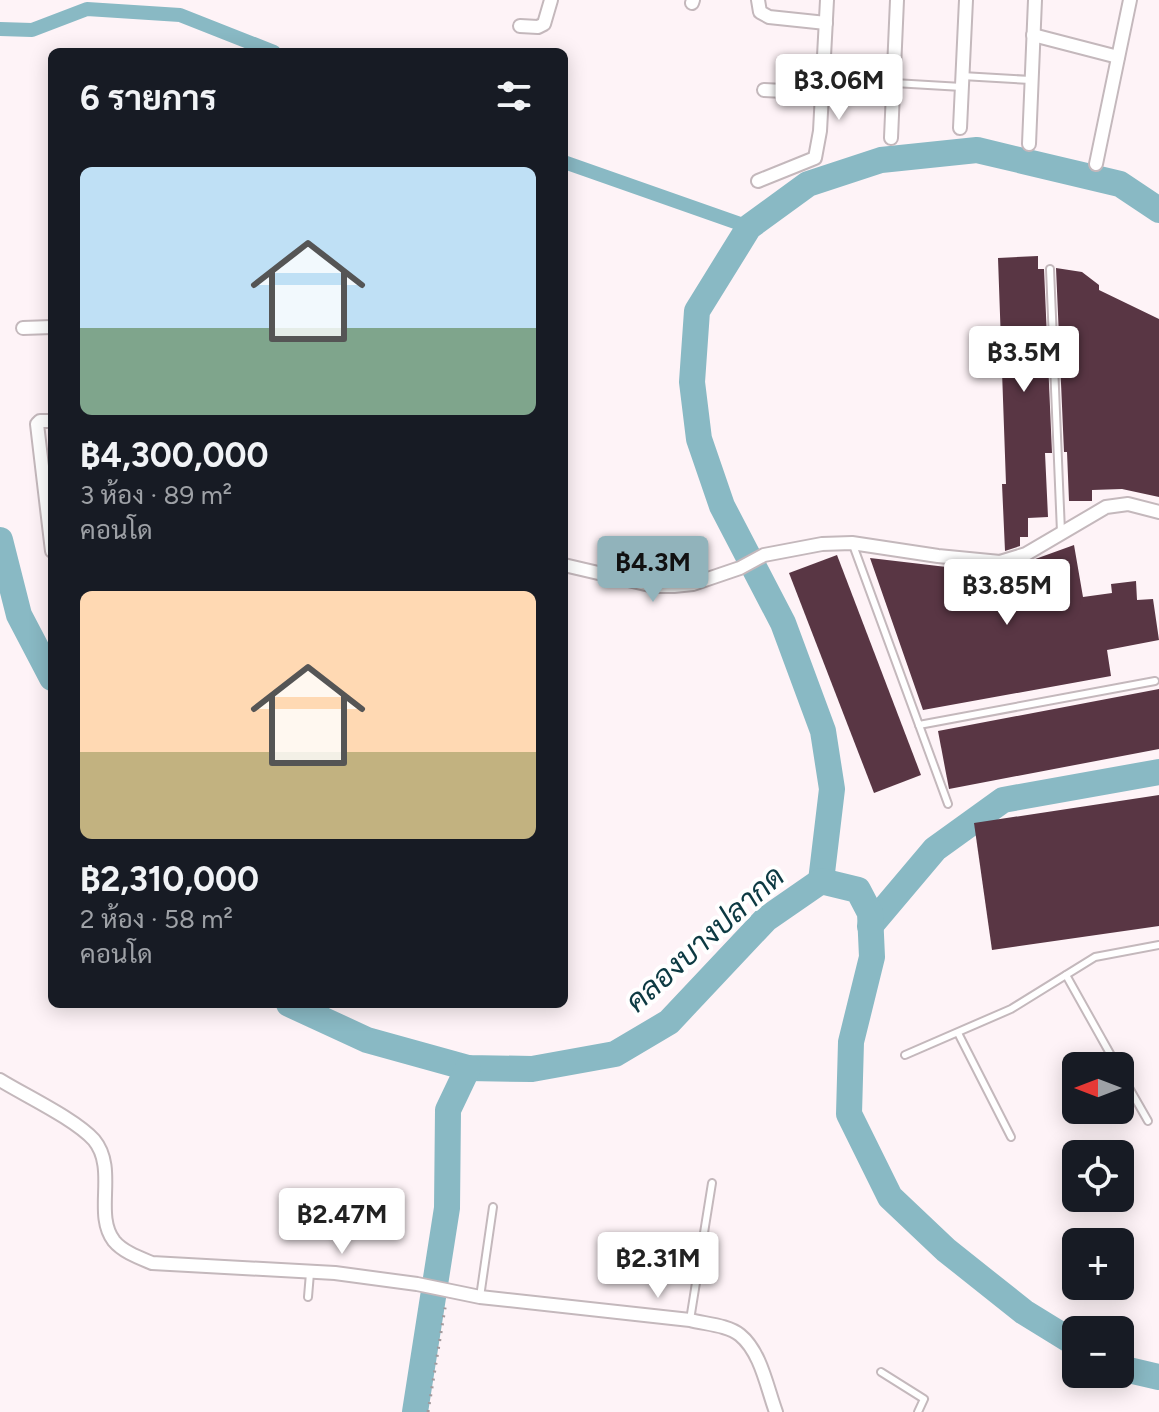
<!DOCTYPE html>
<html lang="th">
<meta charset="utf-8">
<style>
:root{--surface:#171b24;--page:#20242c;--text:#f1f3f6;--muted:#9ea1a6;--accent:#91b3bb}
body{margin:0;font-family:Figtree,Sarabun,sans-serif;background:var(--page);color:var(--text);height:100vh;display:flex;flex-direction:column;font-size:30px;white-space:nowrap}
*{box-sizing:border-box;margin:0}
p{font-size:26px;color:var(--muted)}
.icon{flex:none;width:44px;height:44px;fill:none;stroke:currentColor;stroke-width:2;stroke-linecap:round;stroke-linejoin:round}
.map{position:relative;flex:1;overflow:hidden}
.details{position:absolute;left:48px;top:48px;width:520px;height:960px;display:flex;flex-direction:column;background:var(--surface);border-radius:12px;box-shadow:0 4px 20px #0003}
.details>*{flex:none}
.needle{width:52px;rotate:270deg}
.controls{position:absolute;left:1062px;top:1052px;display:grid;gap:16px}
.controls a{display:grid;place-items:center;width:72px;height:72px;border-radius:12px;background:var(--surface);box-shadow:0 4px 20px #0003;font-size:40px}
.price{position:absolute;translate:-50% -68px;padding:0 18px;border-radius:8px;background:#fff;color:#222;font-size:26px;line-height:52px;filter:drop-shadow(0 2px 4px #0008)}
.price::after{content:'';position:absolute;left:50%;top:48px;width:24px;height:18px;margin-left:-12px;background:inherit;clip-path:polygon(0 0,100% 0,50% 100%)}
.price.active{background:var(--accent);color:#111}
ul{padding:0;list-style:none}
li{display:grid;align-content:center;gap:16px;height:424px;padding:0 32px}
li span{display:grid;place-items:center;height:248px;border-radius:12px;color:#555}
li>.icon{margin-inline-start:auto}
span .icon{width:144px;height:144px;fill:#fffc;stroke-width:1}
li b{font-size:34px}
h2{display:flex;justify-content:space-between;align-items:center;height:96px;padding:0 32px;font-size:34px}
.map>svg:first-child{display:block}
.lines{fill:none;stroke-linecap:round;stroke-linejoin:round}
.canal{stroke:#89b9c4;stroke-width:14}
.river{stroke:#89b9c4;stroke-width:26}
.building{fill:#593644}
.service-casing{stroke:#c4b8bc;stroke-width:10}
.minor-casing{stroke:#c4b8bc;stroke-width:16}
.path{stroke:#a1999c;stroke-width:3;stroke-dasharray:2 6;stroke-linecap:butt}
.service{stroke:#fff;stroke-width:6}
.minor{stroke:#fff;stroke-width:12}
.labels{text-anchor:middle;stroke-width:8;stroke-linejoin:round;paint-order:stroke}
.water-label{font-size:30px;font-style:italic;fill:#0c3942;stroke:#fff}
</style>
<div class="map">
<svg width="1159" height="1412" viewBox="0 0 1159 1412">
<rect width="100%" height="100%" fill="#fef3f7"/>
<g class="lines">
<g class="canal">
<polyline points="0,29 32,30 87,9 180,15 274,52"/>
<polyline points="564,162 749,227"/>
</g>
<g class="river">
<polyline points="0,540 19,615 52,678"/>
<polyline points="821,881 832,789 823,731 783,623 722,506 699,439 692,382 697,311 749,227 808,184 881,160 977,150 1120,184 1159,210"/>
<polyline points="870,926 935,849 1003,800 1159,772"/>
<polyline points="289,1004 367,1040 468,1068 532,1069 615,1054 669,1022 766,919 821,881 858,890 870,913 872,957 851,1042 849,1114 890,1197 946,1250 1024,1312 1076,1344"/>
<polyline points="1120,1368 1159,1377"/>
<polyline points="415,1412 447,1208 448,1110 468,1068"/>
</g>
</g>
<g class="building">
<polygon points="1038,256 1038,269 1044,269 1052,453 1045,453 1048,517 1028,518 1028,537 1020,537 1020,546 1005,551 1002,484 1006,484 998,258"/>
<polygon points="1056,268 1082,272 1099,285 1099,290 1159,319 1159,497 1122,489 1092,490 1092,501 1069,501 1067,452 1064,452"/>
<polygon points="1074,545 1083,597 1112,593 1111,584 1136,581 1137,600 1153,599 1159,640 1107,650 1111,676 923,710 870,558 1006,574 1005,570"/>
<polygon points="837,555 921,775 874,793 789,573"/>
<polygon points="1159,689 1159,749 949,789 938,731"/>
<polygon points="1159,795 1159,926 992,950 974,823"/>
</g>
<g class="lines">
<defs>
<g id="service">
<polyline points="823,72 894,77"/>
<polyline points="962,76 1031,80"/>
<polyline points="894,83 962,87"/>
<polyline points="1050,269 1061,532"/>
<polyline points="853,545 919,725 1155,681"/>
<polyline points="919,725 948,804"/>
<polyline points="1066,975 1117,1066"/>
<polyline points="958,1033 1011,1137"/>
<polyline points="905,1055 1011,1009 1095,957 1159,945"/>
<polyline points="1120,1072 1148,1121"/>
<polyline points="308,1297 310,1273"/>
<polyline points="480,1297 493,1207"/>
<polyline points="690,1320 712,1183"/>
<polyline points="881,1372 924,1399 918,1412"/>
</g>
<g id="minor">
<polyline points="758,0 760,12 769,17 826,23"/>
<polyline points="692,3 693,0"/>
<polyline points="520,26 538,27 544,24 551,0"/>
<polyline points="1033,35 1118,57"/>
<polyline points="764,90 822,93"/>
<polyline points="960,128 966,0"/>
<polyline points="891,138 897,0"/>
<polyline points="1029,144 1035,0"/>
<polyline points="1096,164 1130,0"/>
<polyline points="758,181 815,158 820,131 827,0"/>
<polyline points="23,328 52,327"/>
<polyline points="52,421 40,421 37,424 52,551"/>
<polyline points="564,565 654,586 674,586 693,584 740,568 764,555 822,544 852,543 938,556 1000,562 1026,554 1106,507 1128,504 1159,512"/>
<path d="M0,1080C26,1096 75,1119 94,1140C118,1169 93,1214 114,1241C123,1252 140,1258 152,1263L335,1273L417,1284L480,1297L690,1320C705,1324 728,1325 740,1335C761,1352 767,1388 776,1412"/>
</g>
</defs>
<use href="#service" class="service-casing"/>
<use href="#minor" class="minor-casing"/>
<polyline class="path" points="428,1412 446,1302"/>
<use href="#service" class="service"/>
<use href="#minor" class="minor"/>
</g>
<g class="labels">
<g class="water-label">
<text transform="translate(705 939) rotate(-42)" y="10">คลองบางปลากด</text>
</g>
</g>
</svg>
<div class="controls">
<a><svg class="needle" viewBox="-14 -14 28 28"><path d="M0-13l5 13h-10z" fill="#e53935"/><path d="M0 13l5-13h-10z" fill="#9ea1a6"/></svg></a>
<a><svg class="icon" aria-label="locate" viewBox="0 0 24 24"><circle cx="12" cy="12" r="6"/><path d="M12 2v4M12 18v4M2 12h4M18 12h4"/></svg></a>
<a>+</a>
<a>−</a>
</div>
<b class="price" style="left:839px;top:122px">฿3.06M</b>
<b class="price" style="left:1024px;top:394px">฿3.5M</b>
<b class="price active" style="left:653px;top:604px">฿4.3M</b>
<b class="price" style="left:1007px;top:627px">฿3.85M</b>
<b class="price" style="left:342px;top:1256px">฿2.47M</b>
<b class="price" style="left:658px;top:1300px">฿2.31M</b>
<section class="details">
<h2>6 รายการ<svg class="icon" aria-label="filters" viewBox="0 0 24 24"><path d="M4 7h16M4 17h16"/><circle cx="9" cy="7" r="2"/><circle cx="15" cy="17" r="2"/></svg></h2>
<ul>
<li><span style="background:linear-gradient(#bfe0f5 65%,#7fa58c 0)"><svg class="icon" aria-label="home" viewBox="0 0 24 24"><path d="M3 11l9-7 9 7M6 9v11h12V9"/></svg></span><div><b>฿4,300,000</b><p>3 ห้อง · 89 m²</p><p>คอนโด</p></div></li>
<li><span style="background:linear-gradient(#ffd9b3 65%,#c2b280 0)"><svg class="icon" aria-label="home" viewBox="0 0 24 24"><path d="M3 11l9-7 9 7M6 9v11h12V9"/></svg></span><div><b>฿2,310,000</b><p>2 ห้อง · 58 m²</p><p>คอนโด</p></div></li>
</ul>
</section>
</div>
